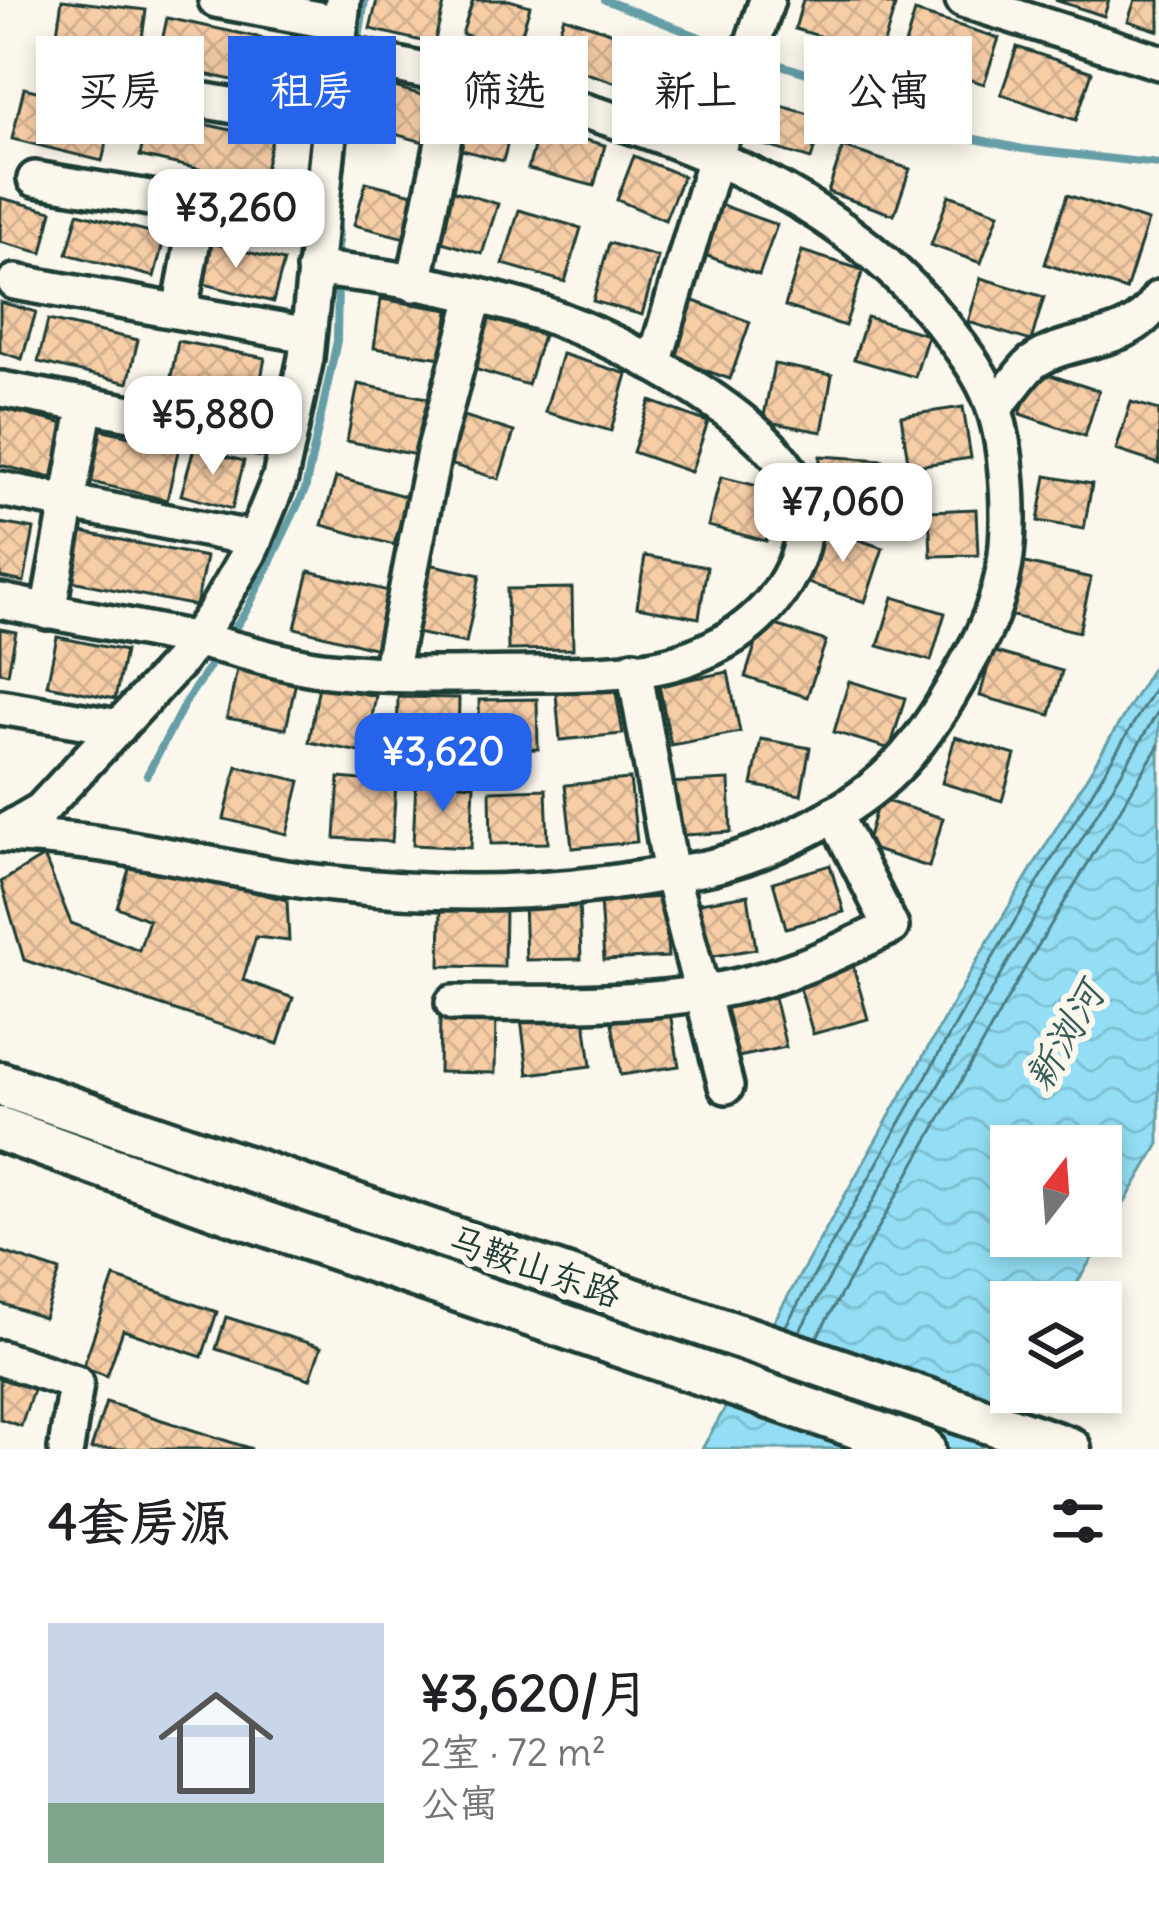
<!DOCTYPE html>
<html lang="zh">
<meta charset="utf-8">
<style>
:root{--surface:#fff;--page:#f6f6f6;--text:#202124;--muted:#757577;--accent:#2563eb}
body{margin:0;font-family:Delius,"LXGW WenKai TC",sans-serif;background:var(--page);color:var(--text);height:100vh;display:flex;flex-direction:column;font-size:45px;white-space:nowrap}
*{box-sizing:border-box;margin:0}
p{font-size:39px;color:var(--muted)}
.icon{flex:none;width:66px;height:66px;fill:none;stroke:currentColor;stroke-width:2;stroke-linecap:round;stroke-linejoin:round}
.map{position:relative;height:1449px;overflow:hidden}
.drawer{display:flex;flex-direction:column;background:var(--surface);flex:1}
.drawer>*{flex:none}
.hud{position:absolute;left:36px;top:36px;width:1089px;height:108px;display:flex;gap:24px}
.needle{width:78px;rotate:17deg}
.buttons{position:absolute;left:990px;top:1125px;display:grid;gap:24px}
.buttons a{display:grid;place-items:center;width:132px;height:132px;border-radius:0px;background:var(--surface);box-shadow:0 6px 18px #0003;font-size:60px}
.price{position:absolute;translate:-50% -102px;padding:0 27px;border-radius:24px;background:#fff;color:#222;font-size:39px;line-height:78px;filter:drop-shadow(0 3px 6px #0008)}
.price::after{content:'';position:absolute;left:50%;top:72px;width:36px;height:27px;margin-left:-18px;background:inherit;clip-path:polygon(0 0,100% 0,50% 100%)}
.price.selected{background:var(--accent);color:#fff}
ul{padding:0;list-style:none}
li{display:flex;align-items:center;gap:36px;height:300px;padding:0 48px}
li span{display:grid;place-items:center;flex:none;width:336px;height:240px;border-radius:0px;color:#555}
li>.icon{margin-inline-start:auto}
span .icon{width:144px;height:144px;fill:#fffc;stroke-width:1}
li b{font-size:51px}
h2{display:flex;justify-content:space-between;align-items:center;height:144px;padding:0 48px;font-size:51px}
.tag{padding:0 42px;border-radius:0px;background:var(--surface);box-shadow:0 6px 18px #0003;font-size:42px;line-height:108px}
.tag.selected{background:var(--accent);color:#fff}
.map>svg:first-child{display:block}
.water{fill:url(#water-waves);stroke:#659ea7;stroke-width:3;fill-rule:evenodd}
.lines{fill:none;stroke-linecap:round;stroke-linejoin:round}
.shore{stroke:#4d7d81;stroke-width:3}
.stream{stroke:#659ea7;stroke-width:8}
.building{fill:url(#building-cross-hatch);stroke:#1f3d34;stroke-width:3}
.minor-casing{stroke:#1f3d34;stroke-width:42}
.major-casing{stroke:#1f3d34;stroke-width:51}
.minor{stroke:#fbf7ec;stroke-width:33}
.major{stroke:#fbf7ec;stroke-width:42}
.labels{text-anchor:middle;stroke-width:12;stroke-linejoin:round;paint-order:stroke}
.street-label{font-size:36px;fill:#1f3d34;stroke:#fbf7ec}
.water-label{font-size:39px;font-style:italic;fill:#365d5a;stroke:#fbf7ec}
</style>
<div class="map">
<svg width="1159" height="1449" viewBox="0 0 1159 1449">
<defs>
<pattern id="water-waves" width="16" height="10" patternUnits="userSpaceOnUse" patternTransform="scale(3)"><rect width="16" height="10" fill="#93def4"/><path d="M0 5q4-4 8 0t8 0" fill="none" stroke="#7ebfd2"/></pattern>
<pattern id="building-cross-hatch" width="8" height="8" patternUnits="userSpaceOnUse" patternTransform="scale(3)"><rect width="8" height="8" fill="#f7cda6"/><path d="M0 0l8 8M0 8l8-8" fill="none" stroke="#d3b190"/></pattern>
</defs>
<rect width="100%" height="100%" fill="#fbf7ec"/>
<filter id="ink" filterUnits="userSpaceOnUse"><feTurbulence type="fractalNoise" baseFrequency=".00833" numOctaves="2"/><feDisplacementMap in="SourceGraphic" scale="24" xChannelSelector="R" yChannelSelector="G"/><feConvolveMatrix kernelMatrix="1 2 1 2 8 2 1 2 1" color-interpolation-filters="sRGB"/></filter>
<g filter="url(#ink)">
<path class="water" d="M1159,657V1144L1066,1302H1011L1014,1392L980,1449H702L987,943ZM1011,1146H1101V1236H1011Z"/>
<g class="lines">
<g class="shore">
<polyline points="785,1327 998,949 1159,681"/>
<polyline points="799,1332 1011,957 1159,710"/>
<polyline points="817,1337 1026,966 1159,745"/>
</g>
<g class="stream">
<polyline points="605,0 738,52"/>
<polyline points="358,45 365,0"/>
<polyline points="758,58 839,83 937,131 1023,149 1159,164"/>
<polyline points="338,260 338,204 355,66"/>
<polyline points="228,639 248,608 305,490 337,341 338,281"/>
<polyline points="147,775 186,701 216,657"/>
</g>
</g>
<g class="building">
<polygon points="62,0 146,10 139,59 55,46"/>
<polygon points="377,0 445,0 434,44 370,29"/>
<polygon points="473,0 509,0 530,6 517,50 462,34"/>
<polygon points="803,0 874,0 895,6 881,54 795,29"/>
<polygon points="1055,0 1109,0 1104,16"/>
<polygon points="1135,0 1159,0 1159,31 1128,21"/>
<polygon points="915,12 999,38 984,84 901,58"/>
<polygon points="564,17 632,39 617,83 549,61"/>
<polygon points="167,18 290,44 280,90 157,64"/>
<polygon points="653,47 716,67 701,115 638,95"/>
<polygon points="1017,47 1092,72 1076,120 1001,94"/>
<polygon points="371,80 439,100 427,143 358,124"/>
<polygon points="24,88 115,110 102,161 12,139"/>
<polygon points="756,99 824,118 811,159 744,139"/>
<polygon points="462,105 514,119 503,161 451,147"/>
<polygon points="149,112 272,139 262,183 140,156"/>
<polygon points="539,128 605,145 594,186 528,169"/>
<polygon points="843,147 910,169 894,215 828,192"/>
<polygon points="634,156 683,176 665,220 617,200"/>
<polygon points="366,182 417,195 405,238 354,225"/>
<polygon points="444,188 498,204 482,254 429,238"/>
<polygon points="949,195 999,213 981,263 931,245"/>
<polygon points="1067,195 1148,221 1126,290 1045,264"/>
<polygon points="1,198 52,211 42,253 0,242"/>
<polygon points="719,204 777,225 759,275 702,254"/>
<polygon points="519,210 581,228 565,282 503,264"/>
<polygon points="78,213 165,236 154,277 67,254"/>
<polygon points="199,240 284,261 273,302 189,280"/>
<polygon points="609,243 658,257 642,315 593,301"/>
<polygon points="802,251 863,270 845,326 785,306"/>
<polygon points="981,278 1044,297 1031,341 968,322"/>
<polygon points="381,299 449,310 442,358 374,348"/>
<polygon points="691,300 750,322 730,379 670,358"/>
<polygon points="0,302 36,312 22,359 0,352"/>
<polygon points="867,317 928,335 915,377 854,359"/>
<polygon points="489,319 543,335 528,385 474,369"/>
<polygon points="48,320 138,340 128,383 38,362"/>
<polygon points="178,341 265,358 256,404 169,387"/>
<polygon points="562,354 627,374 611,431 545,412"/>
<polygon points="774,364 832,375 822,432 763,421"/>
<polygon points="1035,370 1099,391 1085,436 1020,414"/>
<polygon points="358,384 432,399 421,456 347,441"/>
<polygon points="650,401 708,422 691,472 633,452"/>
<polygon points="1131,402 1159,410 1159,464 1116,450"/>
<polygon points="963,407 971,458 909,467 901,416"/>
<polygon points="0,408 65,424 52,478 0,465"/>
<polygon points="458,414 514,432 499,479 443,462"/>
<polygon points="90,427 179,447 167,500 78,479"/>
<polygon points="194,448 244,461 232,509 181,495"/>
<polygon points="820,456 883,460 879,510 818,506"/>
<polygon points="1046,476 1092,484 1084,529 1038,521"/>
<polygon points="336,477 408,497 394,545 322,525"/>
<polygon points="721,477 779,491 766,541 708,526"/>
<polygon points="976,509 978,555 931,556 929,511"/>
<polygon points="0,523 34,529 24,582 0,577"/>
<polygon points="821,527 883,548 865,602 802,581"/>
<polygon points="66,529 206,557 196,606 57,578"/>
<polygon points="645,556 707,567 699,618 637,607"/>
<polygon points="1021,562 1091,578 1079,632 1008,615"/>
<polygon points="424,563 480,575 466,643 411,632"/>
<polygon points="309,571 400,594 385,651 295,628"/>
<polygon points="572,588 573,649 508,650 507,589"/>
<polygon points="893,597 945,613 931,661 878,646"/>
<polygon points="763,621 826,641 807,697 745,677"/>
<polygon points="0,629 16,632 8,674 0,672"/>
<polygon points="57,637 125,651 115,699 47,685"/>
<polygon points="992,651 1062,671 1050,715 980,696"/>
<polygon points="237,669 296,681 286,729 227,718"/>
<polygon points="728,672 740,732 671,745 659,685"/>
<polygon points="849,681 905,698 890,749 834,732"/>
<polygon points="319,685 376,696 365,753 309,742"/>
<polygon points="615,687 623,734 560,740 556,694"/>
<polygon points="398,697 459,698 458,750 397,749"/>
<polygon points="537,699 538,749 480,750 479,700"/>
<polygon points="955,737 1015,755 1002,801 942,783"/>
<polygon points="761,739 810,748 801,795 752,785"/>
<polygon points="237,766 300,781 287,834 224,819"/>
<polygon points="339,778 396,783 392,842 335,838"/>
<polygon points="630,779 637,842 572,848 565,785"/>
<polygon points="729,780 731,832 670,836 667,783"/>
<polygon points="416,781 474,785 471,848 413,845"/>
<polygon points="546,789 548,843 491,844 490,791"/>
<polygon points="879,799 943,818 929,867 865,847"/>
<polygon points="44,856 71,923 139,950 149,920 117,907 131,863 287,900 289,941 256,937 243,980 293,998 278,1044 24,960 1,882"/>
<polygon points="830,865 844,912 786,928 773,882"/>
<polygon points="748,895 756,949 702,958 693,904"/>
<polygon points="664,897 668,957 604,960 600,901"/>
<polygon points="579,899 581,959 526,960 524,900"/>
<polygon points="441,908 505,909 504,967 440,966"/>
<polygon points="852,962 868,1019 813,1034 797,977"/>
<polygon points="774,997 786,1047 729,1059 718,1010"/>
<polygon points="668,1001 679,1066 621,1075 610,1011"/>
<polygon points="584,1012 591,1066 528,1074 521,1019"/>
<polygon points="440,1016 496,1017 495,1073 439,1072"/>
<polygon points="0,1251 60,1271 44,1318 0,1303"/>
<polygon points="114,1277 217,1312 202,1357 123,1330 107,1376 83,1367"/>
<polygon points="226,1317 321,1347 310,1379 216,1349"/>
<polygon points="0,1369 36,1381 21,1426 0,1419"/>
<polygon points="106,1402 252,1449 91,1449"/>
</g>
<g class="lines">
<defs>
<g id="minor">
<polyline points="216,0 340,23"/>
<polyline points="963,0 1159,62"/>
<polyline points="59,76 329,122"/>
<polyline points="35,179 319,226"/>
<polyline points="15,282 308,335"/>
<polyline points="414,284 456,79"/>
<polyline points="180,311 199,206"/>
<polyline points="654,364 715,158 767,0"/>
<polyline points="1,389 288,442"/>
<path d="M995,407C1007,395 1022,371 1032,363C1073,333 1129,349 1159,298"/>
<polyline points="0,489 255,539"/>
<path d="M0,601C65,615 131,626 196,640C241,649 283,665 329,670C395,677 462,675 529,674C569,674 635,674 673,663C727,647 772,617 795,564C805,541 808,508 797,485C764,413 603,330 528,309C459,289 386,275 314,269"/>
<polyline points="48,612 86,404"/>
<polyline points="634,668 671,873 726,1086"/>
<polyline points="390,673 434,452 475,297"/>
<polyline points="0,707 119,727"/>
<path d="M0,834C31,837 63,839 94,843C175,854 253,876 333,884C438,896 545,895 649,877C672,873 698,871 721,864C779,848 853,811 895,768C926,737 951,693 972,655C1007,593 1012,542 1006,472C1000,402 984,376 941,322C797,144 549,98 337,52"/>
<polyline points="0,834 41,810 179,662 214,613 249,553 280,478 306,358 343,0"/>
<path d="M453,1003C566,1003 691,1009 799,968C830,957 860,941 891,927L834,814"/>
<polyline points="0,1358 76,1383 66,1449"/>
</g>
<g id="major">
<polyline points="0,1084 1069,1449"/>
<polyline points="0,1129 231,1212 923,1449"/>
</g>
</defs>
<use href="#minor" class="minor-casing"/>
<use href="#major" class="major-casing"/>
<use href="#minor" class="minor"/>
<use href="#major" class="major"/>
</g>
</g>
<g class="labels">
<g class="street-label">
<text transform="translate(535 1266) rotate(19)" y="13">马鞍山东路</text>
</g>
<g class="water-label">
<text transform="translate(1064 1036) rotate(-60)" y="14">新浏河</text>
</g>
</g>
</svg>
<div class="buttons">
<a><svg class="needle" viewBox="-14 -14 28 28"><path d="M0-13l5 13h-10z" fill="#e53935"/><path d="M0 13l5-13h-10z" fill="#757577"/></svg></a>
<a><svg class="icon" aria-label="layers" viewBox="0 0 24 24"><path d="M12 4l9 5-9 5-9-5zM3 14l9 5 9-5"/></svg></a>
</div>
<b class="price" style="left:236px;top:271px">¥3,260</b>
<b class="price" style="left:213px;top:478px">¥5,880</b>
<b class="price" style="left:843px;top:565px">¥7,060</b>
<b class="price selected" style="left:443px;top:815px">¥3,620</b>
<div class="hud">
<a class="tag">买房</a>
<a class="tag selected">租房</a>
<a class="tag">筛选</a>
<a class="tag">新上</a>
<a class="tag">公寓</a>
</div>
</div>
<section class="drawer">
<h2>4套房源<svg class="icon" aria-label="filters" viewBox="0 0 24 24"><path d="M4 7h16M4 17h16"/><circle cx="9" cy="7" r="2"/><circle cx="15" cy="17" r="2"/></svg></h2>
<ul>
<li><span style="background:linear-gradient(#c9d6e8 75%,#7fa58c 0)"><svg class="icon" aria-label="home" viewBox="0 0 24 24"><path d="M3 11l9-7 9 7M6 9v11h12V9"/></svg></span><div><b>¥3,620/月</b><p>2室 · 72 m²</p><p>公寓</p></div></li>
</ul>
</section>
